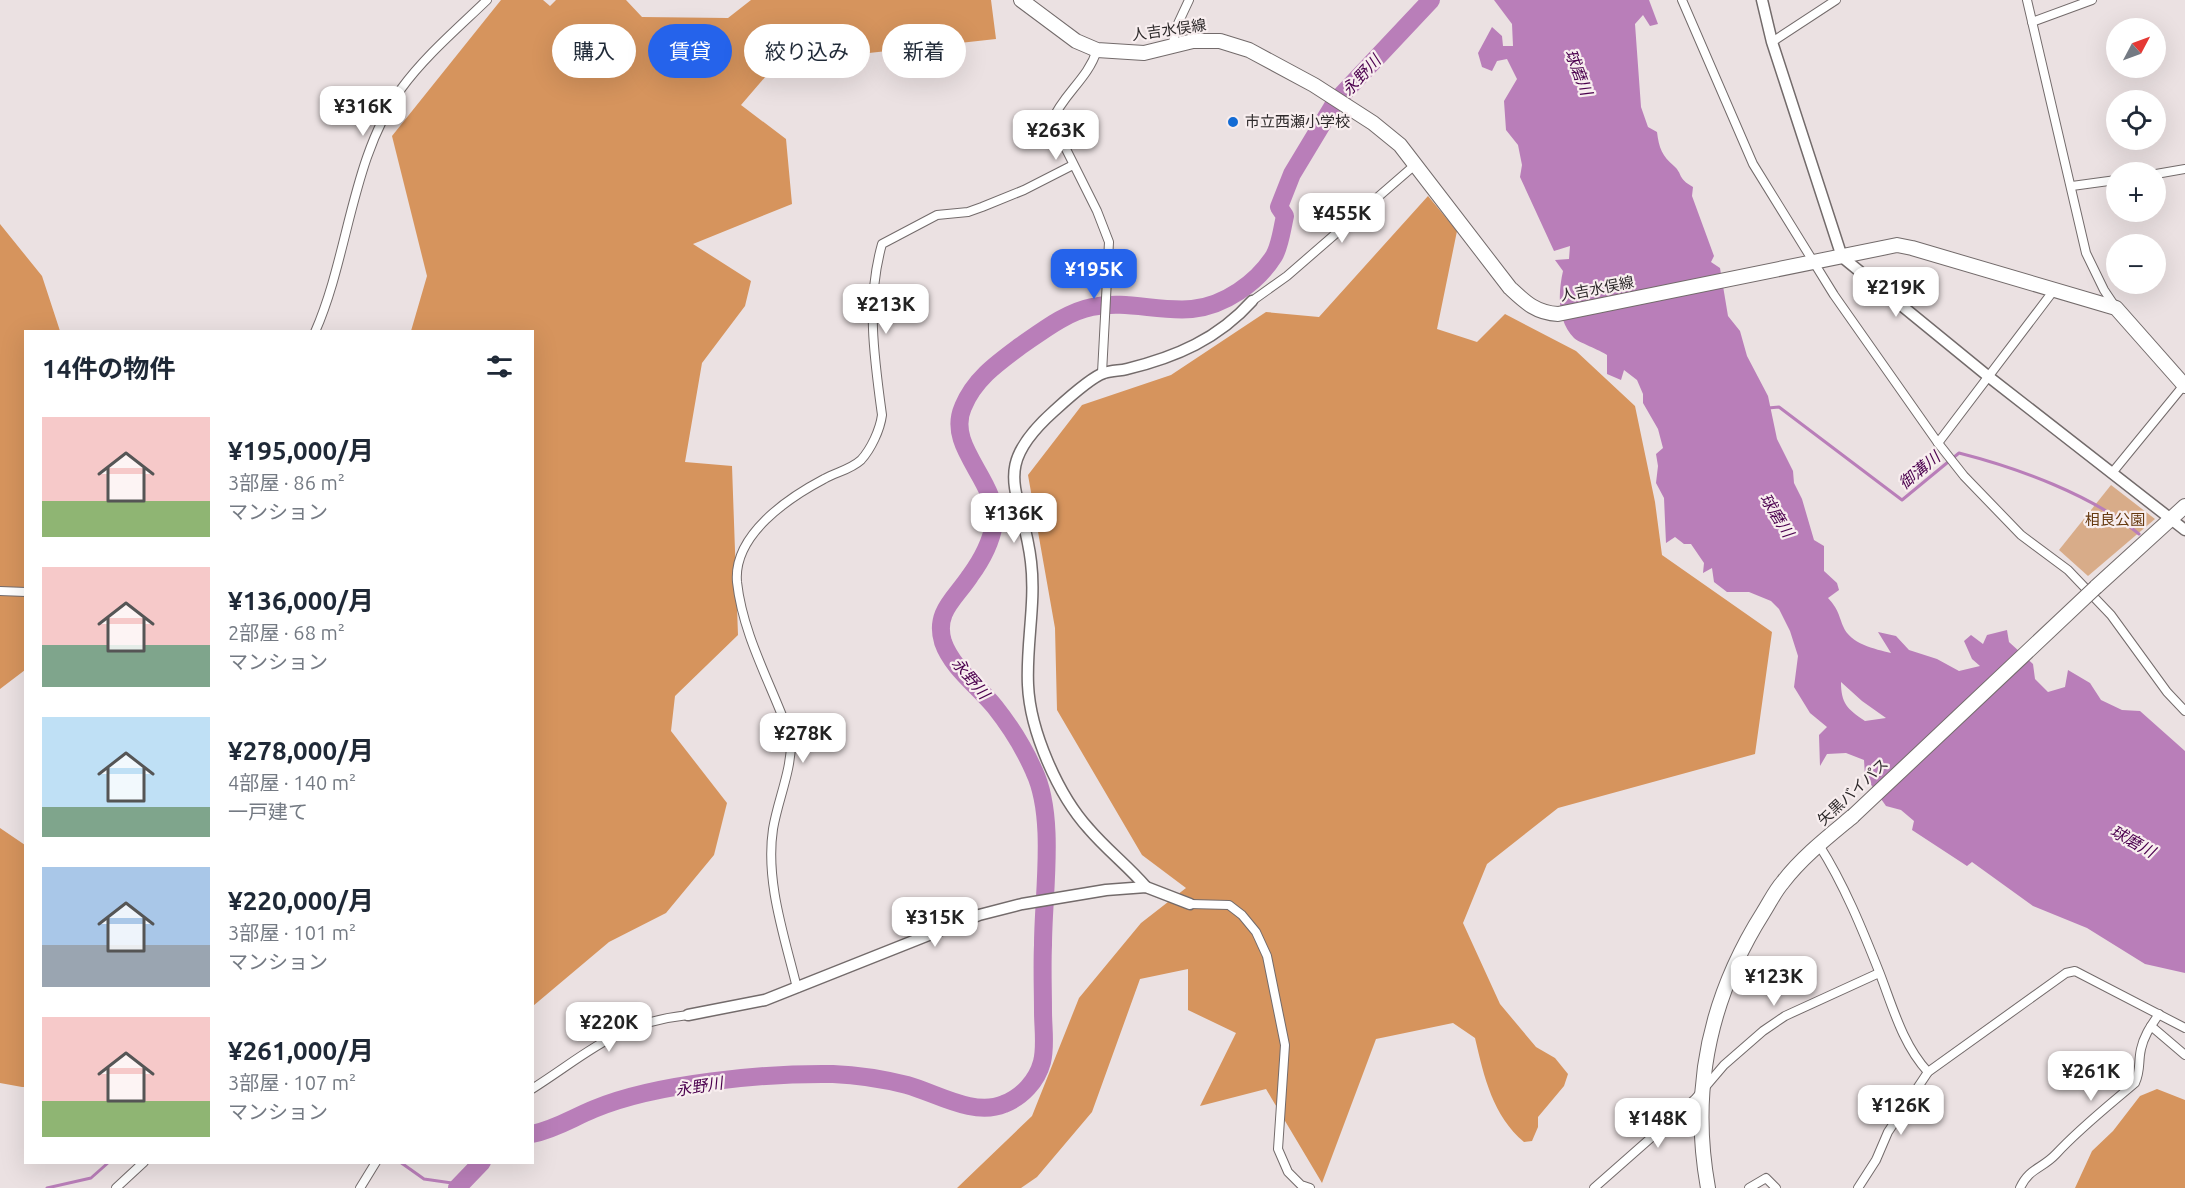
<!DOCTYPE html>
<html lang="ja">
<meta charset="utf-8">
<style>
:root{--surface:#fff;--page:#f6f6f7;--text:#1f2937;--muted:#747a83;--accent:#2563eb}
body{margin:0;font-family:Ubuntu,"Noto Sans JP",sans-serif;background:var(--page);color:var(--text);height:100vh;display:flex;flex-direction:column;font-size:22px;white-space:nowrap}
*{box-sizing:border-box;margin:0}
p{font-size:20px;color:var(--muted)}
.icon{flex:none;width:33px;height:33px;fill:none;stroke:currentColor;stroke-width:2;stroke-linecap:round;stroke-linejoin:round}
.map{position:relative;flex:1;overflow:hidden}
.sheet{position:absolute;left:24px;top:330px;width:510px;height:834px;display:flex;flex-direction:column;background:var(--surface);border-radius:0px;box-shadow:0 6px 24px #0002}
.sheet>*{flex:none}
.hud{position:absolute;left:552px;top:24px;width:570px;height:54px;display:flex;gap:12px}
.needle{width:39px;rotate:49deg}
.tools{position:absolute;left:2106px;top:18px;display:grid;gap:12px}
.tools a{display:grid;place-items:center;width:60px;height:60px;border-radius:50%;background:var(--surface);box-shadow:0 6px 24px #0002;font-size:30px}
.price{position:absolute;translate:-50% -51px;padding:0 14px;border-radius:12px;background:#fff;color:#222;font-size:20px;line-height:39px;filter:drop-shadow(0 2px 3px #0008)}
.price::after{content:'';position:absolute;left:50%;top:36px;width:18px;height:14px;margin-left:-9px;background:inherit;clip-path:polygon(0 0,100% 0,50% 100%)}
.price.active{background:var(--accent);color:#fff}
ul{padding:0;list-style:none}
li{display:flex;align-items:center;gap:18px;height:150px;padding:0 18px}
li span{display:grid;place-items:center;flex:none;width:168px;height:120px;border-radius:0px;color:#555}
li>.icon{margin-inline-start:auto}
span .icon{width:72px;height:72px;fill:#fffc;stroke-width:1}
li b{font-size:26px}
h2{display:flex;justify-content:space-between;align-items:center;height:72px;padding:0 18px;font-size:26px}
.tag{padding:0 21px;border-radius:27px;background:var(--surface);box-shadow:0 6px 24px #0002;font-size:21px;line-height:54px}
.tag.active{background:var(--accent);color:#fff}
.map>svg:first-child{display:block}
.green{fill:#d8ac89}
.forest{fill:#d6945d}
.water{fill:#b97eb9;fill-rule:evenodd}
.lines{fill:none;stroke-linecap:round;stroke-linejoin:round}
.stream{stroke:#b97eb9;stroke-width:3}
.river{stroke:#b97eb9;stroke-width:18}
.minor-casing{stroke:#736b6b;stroke-width:10}
.tertiary-casing{stroke:#736b6b;stroke-width:13}
.primary-casing{stroke:#736b6b;stroke-width:16}
.trunk-casing{stroke:#736b6b;stroke-width:16}
.minor{stroke:#fff;stroke-width:8}
.tertiary{stroke:#fff;stroke-width:10}
.primary{stroke:#fff;stroke-width:14}
.trunk{stroke:#fff;stroke-width:14}
.trunk-bridge-casing{stroke:#736b6b;stroke-width:16;stroke-linecap:butt}
.trunk-bridge{stroke:#fff;stroke-width:14}
.poi-dot{fill:#136bd4;stroke:#f8eeef;stroke-width:2}
.labels{text-anchor:middle;stroke-width:4.5;stroke-linejoin:round;paint-order:stroke}
.street-label{font-size:15px;fill:#2e2a2b;stroke:#f8eeef}
.poi-label{font-size:15px;fill:#2e2a2b;stroke:#f8eeef;text-anchor:start}
.park-label{font-size:15px;fill:#65390f;stroke:#f8eeef}
.water-label{font-size:16px;font-style:italic;fill:#4b004e;stroke:#f8eeef}
</style>
<div class="map">
<svg width="2185" height="1188" viewBox="0 0 2185 1188">
<rect width="100%" height="100%" fill="#ebe1e2"/>
<polygon class="green" points="2111,485 2155,519 2088,576 2059,550"/>
<g class="forest">
<polygon points="501,0 543,0 550,6 556,0 626,0 642,17 728,18 751,0 991,0 996,39 869,53 839,24 797,40 741,105 786,139 792,204 693,244 751,281 745,306 702,363 685,462 732,466 738,635 675,696 671,731 727,803 714,855 666,913 609,942 533,1006 532,332 411,331 427,276 392,136"/>
<path d="M1428,196L1457,231L1437,329L1477,342L1505,314L1576,351L1635,406L1655,502L1662,555L1772,632L1755,754L1558,808L1487,864L1463,923L1500,1004L1536,1047L1555,1058L1568,1074L1564,1086L1538,1117V1127L1532,1141L1524,1142C1493,1116 1484,1077 1475,1038L1453,1023L1376,1039L1322,1183L1266,1089L1200,1106L1236,1033L1188,1010V969L1140,979L1092,1112L1037,1177L1021,1188H957L1032,1116L1079,998L1141,923L1186,888L1142,855L1057,710L1055,628L1028,475L1082,405L1171,375L1266,312L1319,317Z"/>
<polygon points="0,224 42,276 60,331 26,332 25,670 0,689"/>
<polygon points="0,828 25,845 26,1087 22,1087 0,1083"/>
<polygon points="2157,1089 2185,1100 2185,1188 2075,1188 2092,1151 2113,1131 2140,1096"/>
</g>
<path class="water" d="M1494,0H1649L1658,24L1650,26L1643,15L1635,24L1641,107L1648,127L1657,132C1659,148 1662,156 1674,166C1683,174 1677,178 1693,187L1692,196L1714,256L1711,262L1720,268L1728,316L1740,331L1747,356L1768,396L1777,439L1793,471L1794,483L1802,499L1814,540L1824,546V571L1837,583L1839,590L1828,598C1838,609 1838,613 1843,626C1850,644 1875,649 1891,653L1878,632L1896,636L1909,650L1937,659L1959,671L1980,666L1972,659L1964,641L1971,635L1983,644L1987,635L2007,630L2009,642L2033,664L2035,679L2048,692L2065,687L2068,670L2090,683L2101,700L2122,710L2140,711L2185,751V973L2145,964L2087,928L2033,906L1972,862L1967,866L1912,830L1914,821L1901,810L1886,806L1865,776L1864,760L1846,753L1827,754L1820,766L1819,735L1827,727L1810,713L1794,687L1798,656L1790,631L1779,609L1771,601L1749,592H1727L1714,582L1712,568L1703,573L1704,563L1691,544H1684L1675,537L1666,543L1664,498L1656,483L1658,466L1656,454L1663,448L1658,429L1643,403V394L1637,380L1624,370L1621,380L1607,374V355C1600,350 1578,342 1574,338C1557,321 1558,293 1563,271L1555,260L1569,259L1570,246L1554,251L1520,177L1522,165L1518,145L1506,130L1504,101L1517,79L1507,59L1497,61L1492,71L1482,67L1478,53L1492,27L1502,36L1503,46H1513L1512,24ZM1841,682L1862,701L1886,718L1865,721C1847,709 1841,703 1841,682Z"/>
<g class="lines">
<g class="stream">
<path d="M1768,408L1779,407L1902,500L1959,453C2018,468 2092,495 2139,534"/>
<polyline points="400,1162 424,1179 459,1184"/>
<polyline points="47,1188 91,1178 109,1162"/>
</g>
<g class="river">
<path d="M532,1134C556,1129 572,1118 594,1109C656,1083 766,1073 833,1074C858,1075 883,1079 907,1085C936,1093 974,1117 1004,1104C1022,1097 1037,1081 1042,1062C1046,1046 1043,1028 1043,1012C1043,990 1042,967 1043,945C1043,895 1056,817 1034,771C1024,748 1010,726 995,707C978,686 952,668 943,642C934,612 955,599 970,576C981,561 991,542 994,524C1000,482 945,448 963,407C974,380 996,364 1019,347C1041,332 1066,312 1092,307C1126,300 1158,312 1192,309C1224,306 1257,283 1274,256C1280,246 1282,229 1285,216L1279,207L1292,174L1336,101L1431,0"/>
<polyline points="457,1188 482,1162"/>
</g>
<defs>
<g id="minor">
<polyline points="1682,0 1753,164 1834,295 1938,443 1964,476 2021,535 2068,570 2111,615 2167,692 2185,711"/>
<polyline points="2027,0 2086,253 2104,290 2116,308"/>
<polyline points="2032,22 2092,0"/>
<polyline points="1772,42 1836,0"/>
<polyline points="1173,44 1175,30 1189,0"/>
<path d="M1097,50C1088,79 1063,94 1052,121L1097,211L1109,242L1102,373"/>
<polyline points="2156,174 2185,169"/>
<polyline points="2072,186 2116,180"/>
<polyline points="1252,301 1287,276 1416,164"/>
<path d="M315,332C349,255 351,159 401,89C425,56 458,28 487,0"/>
<polyline points="1938,443 2054,290"/>
<polyline points="2112,473 2184,385"/>
<polyline points="0,591 26,592"/>
<path d="M1819,845C1844,884 1863,931 1880,974C1893,1008 1903,1045 1928,1072"/>
<polyline points="1190,904 1229,905 1242,915 1256,932 1267,956 1285,1045 1278,1149 1288,1172 1301,1185 1310,1188"/>
<path d="M797,988C785,938 765,882 773,829C778,799 792,770 791,739C773,687 743,637 737,582C733,535 788,498 824,479C836,472 850,470 861,460C871,449 880,430 882,415C874,357 866,301 882,244L937,215L968,212L982,207L1024,190L1073,165"/>
<polyline points="2151,1026 2185,1055"/>
<path d="M532,1089C590,1052 616,1023 688,1015"/>
<polyline points="116,1188 144,1162"/>
<polyline points="360,1188 376,1162"/>
<polyline points="1594,1188 1695,1099 1724,1065 1763,1031 1785,1016 1879,973"/>
<polyline points="1749,1188 1766,1178 1776,1188"/>
<polyline points="1858,1188 1876,1160 1888,1132 1928,1072 2066,973 2075,971 2185,1028"/>
<path d="M2020,1188C2029,1168 2042,1169 2056,1154C2080,1128 2108,1106 2135,1083C2141,1070 2138,1062 2141,1049C2144,1035 2151,1026 2159,1014"/>
</g>
<g id="tertiary">
<polyline points="1762,0 1772,42 1842,257 1989,377 2185,530"/>
<path d="M1146,887C1129,867 1107,850 1089,829C1058,795 1030,731 1028,685C1026,644 1036,603 1031,562C1023,490 987,471 1054,411C1065,401 1091,377 1104,373C1112,370 1120,371 1127,369C1176,357 1218,339 1252,301"/>
<polyline points="688,1015 765,1000 979,915 1022,904 1106,890 1146,887 1190,904"/>
</g>
<path id="primary" d="M1021,0L1076,41L1097,50L1144,53L1193,41H1220L1249,50L1314,85L1373,123L1400,145L1510,288C1525,302 1536,313 1558,314L1897,245L1912,248L2116,308L2185,386"/>
<g id="trunk">
<polyline points="2096,587 2185,506"/>
<path d="M1708,1188C1690,1089 1710,997 1763,913C1770,902 1775,891 1783,882C1802,857 1829,836 1853,816"/>
</g>
</defs>
<use href="#minor" class="minor-casing"/>
<use href="#tertiary" class="tertiary-casing"/>
<use href="#primary" class="primary-casing"/>
<use href="#trunk" class="trunk-casing"/>
<use href="#minor" class="minor"/>
<use href="#tertiary" class="tertiary"/>
<use href="#primary" class="primary"/>
<use href="#trunk" class="trunk"/>
<defs>
<polyline id="trunk-bridge" points="1853,816 2096,587"/>
</defs>
<use href="#trunk-bridge" class="trunk-bridge-casing"/>
<use href="#trunk-bridge" class="trunk-bridge"/>
</g>
<circle class="poi-dot" cx="1233" cy="122" r="6"/>
<g class="labels">
<g class="street-label">
<text transform="translate(1169 30) rotate(-8)" y="5">人吉水俣線</text>
<text transform="translate(1597 289) rotate(-11)" y="5">人吉水俣線</text>
<text transform="translate(1853 792) rotate(-43)" y="5">矢黒バイパス</text>
</g>
<g class="poi-label">
<text x="1245" y="127">市立西瀬小学校</text>
</g>
<g class="park-label">
<text x="2115" y="525">相良公園</text>
</g>
<g class="water-label">
<text transform="translate(1579 72) rotate(69)" y="6">球磨川</text>
<text transform="translate(1361 75) rotate(-47)" y="6">永野川</text>
<text transform="translate(1919 470) rotate(-40)" y="6">御溝川</text>
<text transform="translate(1777 515) rotate(58)" y="6">球磨川</text>
<text transform="translate(971 678) rotate(50)" y="6">永野川</text>
<text transform="translate(2133 841) rotate(29)" y="6">球磨川</text>
<text transform="translate(699 1086) rotate(-9)" y="6">永野川</text>
</g>
</g>
</svg>
<div class="tools">
<a><svg class="needle" viewBox="-14 -14 28 28"><path d="M0-13l5 13h-10z" fill="#e53935"/><path d="M0 13l5-13h-10z" fill="#747a83"/></svg></a>
<a><svg class="icon" aria-label="locate" viewBox="0 0 24 24"><circle cx="12" cy="12" r="6"/><path d="M12 2v4M12 18v4M2 12h4M18 12h4"/></svg></a>
<a>+</a>
<a>−</a>
</div>
<b class="price" style="left:363px;top:137px">¥316K</b>
<b class="price" style="left:1056px;top:161px">¥263K</b>
<b class="price" style="left:1342px;top:244px">¥455K</b>
<b class="price active" style="left:1094px;top:300px">¥195K</b>
<b class="price" style="left:1896px;top:318px">¥219K</b>
<b class="price" style="left:886px;top:335px">¥213K</b>
<b class="price" style="left:1014px;top:544px">¥136K</b>
<b class="price" style="left:803px;top:764px">¥278K</b>
<b class="price" style="left:935px;top:948px">¥315K</b>
<b class="price" style="left:1774px;top:1007px">¥123K</b>
<b class="price" style="left:609px;top:1053px">¥220K</b>
<b class="price" style="left:2091px;top:1102px">¥261K</b>
<b class="price" style="left:1901px;top:1136px">¥126K</b>
<b class="price" style="left:1658px;top:1149px">¥148K</b>
<div class="hud">
<a class="tag">購入</a>
<a class="tag active">賃貸</a>
<a class="tag">絞り込み</a>
<a class="tag">新着</a>
</div>
<section class="sheet">
<h2>14件の物件<svg class="icon" aria-label="filters" viewBox="0 0 24 24"><path d="M4 7h16M4 17h16"/><circle cx="9" cy="7" r="2"/><circle cx="15" cy="17" r="2"/></svg></h2>
<ul>
<li><span style="background:linear-gradient(#f6c9c9 70%,#8fb573 0)"><svg class="icon" aria-label="home" viewBox="0 0 24 24"><path d="M3 11l9-7 9 7M6 9v11h12V9"/></svg></span><div><b>¥195,000/月</b><p>3部屋 · 86 m²</p><p>マンション</p></div></li>
<li><span style="background:linear-gradient(#f6c9c9 65%,#7fa58c 0)"><svg class="icon" aria-label="home" viewBox="0 0 24 24"><path d="M3 11l9-7 9 7M6 9v11h12V9"/></svg></span><div><b>¥136,000/月</b><p>2部屋 · 68 m²</p><p>マンション</p></div></li>
<li><span style="background:linear-gradient(#bfe0f5 75%,#7fa58c 0)"><svg class="icon" aria-label="home" viewBox="0 0 24 24"><path d="M3 11l9-7 9 7M6 9v11h12V9"/></svg></span><div><b>¥278,000/月</b><p>4部屋 · 140 m²</p><p>一戸建て</p></div></li>
<li><span style="background:linear-gradient(#a9c7e8 65%,#9aa5b1 0)"><svg class="icon" aria-label="home" viewBox="0 0 24 24"><path d="M3 11l9-7 9 7M6 9v11h12V9"/></svg></span><div><b>¥220,000/月</b><p>3部屋 · 101 m²</p><p>マンション</p></div></li>
<li><span style="background:linear-gradient(#f6c9c9 70%,#8fb573 0)"><svg class="icon" aria-label="home" viewBox="0 0 24 24"><path d="M3 11l9-7 9 7M6 9v11h12V9"/></svg></span><div><b>¥261,000/月</b><p>3部屋 · 107 m²</p><p>マンション</p></div></li>
</ul>
</section>
</div>
